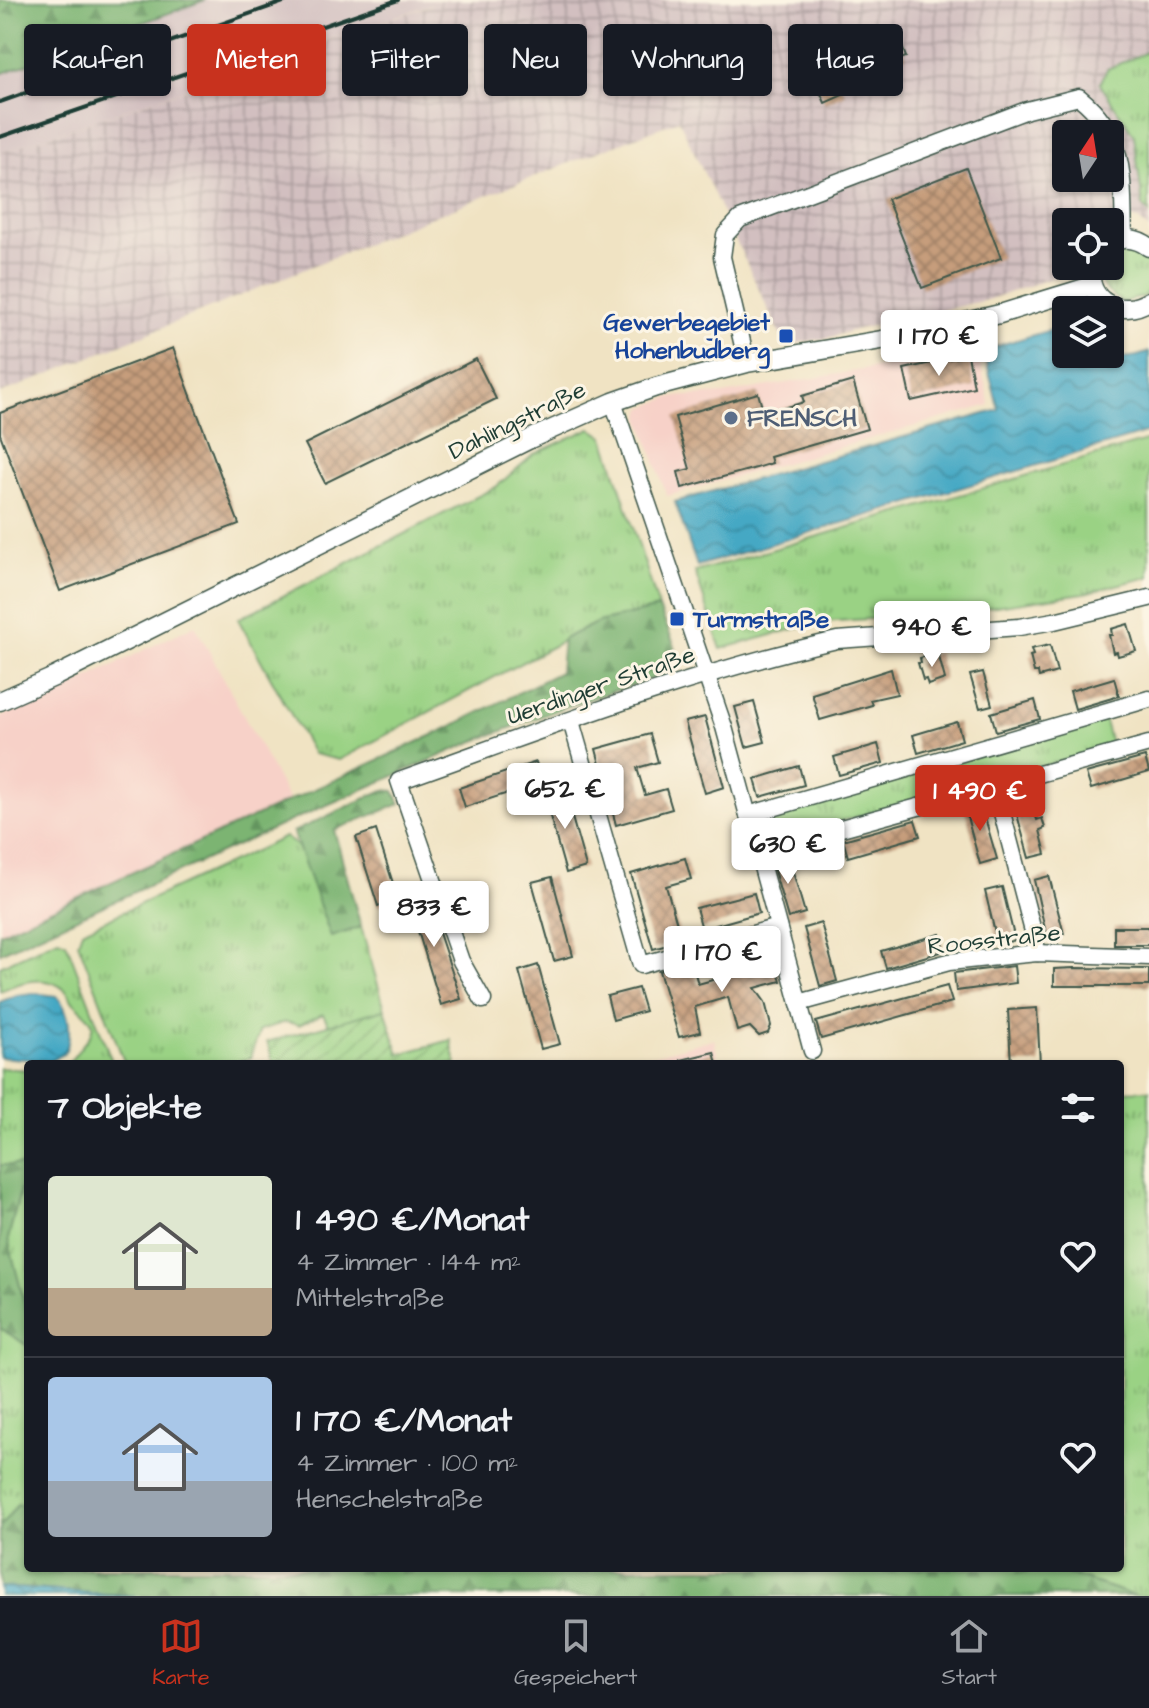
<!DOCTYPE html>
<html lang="de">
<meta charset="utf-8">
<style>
:root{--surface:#171b24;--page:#242831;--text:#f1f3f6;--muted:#9ea1a6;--line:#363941;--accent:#c8321e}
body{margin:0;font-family:"Architects Daughter",sans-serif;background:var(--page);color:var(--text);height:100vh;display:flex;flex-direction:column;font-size:30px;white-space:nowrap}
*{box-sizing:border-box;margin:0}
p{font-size:26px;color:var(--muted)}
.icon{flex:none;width:44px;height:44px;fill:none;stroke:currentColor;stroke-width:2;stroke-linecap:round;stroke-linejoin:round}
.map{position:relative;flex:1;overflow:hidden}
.side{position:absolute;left:24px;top:1060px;width:1100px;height:512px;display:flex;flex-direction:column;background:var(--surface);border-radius:8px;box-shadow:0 2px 6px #0004}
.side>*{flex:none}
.top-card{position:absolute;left:24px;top:24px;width:1102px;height:72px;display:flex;gap:16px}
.needle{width:52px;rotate:12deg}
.buttons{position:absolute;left:1052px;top:120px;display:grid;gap:16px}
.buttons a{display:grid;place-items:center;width:72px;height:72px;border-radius:8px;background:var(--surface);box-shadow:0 2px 6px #0004;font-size:40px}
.price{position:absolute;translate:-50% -68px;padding:0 18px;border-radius:8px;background:#fff;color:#222;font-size:26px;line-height:52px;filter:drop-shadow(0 2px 4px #0008)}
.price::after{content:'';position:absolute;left:50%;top:48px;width:24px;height:18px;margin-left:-12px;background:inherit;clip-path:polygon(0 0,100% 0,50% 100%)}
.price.active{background:var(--accent);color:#fff}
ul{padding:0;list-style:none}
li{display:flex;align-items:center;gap:24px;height:200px;padding:0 24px}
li+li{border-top:2px solid var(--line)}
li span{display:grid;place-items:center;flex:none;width:224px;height:160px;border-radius:8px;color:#555}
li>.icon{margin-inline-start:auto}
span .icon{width:96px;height:96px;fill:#fffc;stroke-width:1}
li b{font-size:34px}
h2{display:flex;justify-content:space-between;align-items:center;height:96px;padding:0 24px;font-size:34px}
.pill{padding:0 28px;border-radius:8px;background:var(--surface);box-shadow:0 2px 6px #0004;font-size:28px;line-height:72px}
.pill.active{background:var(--accent);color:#fff}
.menu{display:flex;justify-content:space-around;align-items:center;height:112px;border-top:2px solid var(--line);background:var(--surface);font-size:22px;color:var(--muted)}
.menu a{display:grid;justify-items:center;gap:4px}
.menu .active{color:var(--accent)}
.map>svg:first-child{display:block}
.built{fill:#f7d1c8}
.industrial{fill:url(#industrial-grid);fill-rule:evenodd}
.railway{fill:#d2bfc0}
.grass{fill:url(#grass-tufts);stroke:#5c885c;stroke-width:2}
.forest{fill:url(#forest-firs);stroke:#4d7853;stroke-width:2}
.garden{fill:url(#garden-furrows);stroke:#5c885c;stroke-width:2}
.water{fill:url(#water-waves);stroke:#32727c;stroke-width:2}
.building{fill:url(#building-cross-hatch)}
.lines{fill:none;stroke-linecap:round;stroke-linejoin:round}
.minor-casing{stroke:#3e5649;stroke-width:19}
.tertiary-casing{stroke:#3e5649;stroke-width:21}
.minor{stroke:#fff;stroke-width:16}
.tertiary{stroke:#fff;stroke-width:18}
.rail{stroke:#1f3d34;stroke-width:4}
.transit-dot{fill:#1a4fb4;stroke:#fcf5e5;stroke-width:3}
.service-dot{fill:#5c6f8a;stroke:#fcf5e5;stroke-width:3}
.labels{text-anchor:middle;stroke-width:6;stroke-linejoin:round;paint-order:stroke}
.transit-label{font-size:24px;font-weight:bold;fill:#164399;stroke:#fcf5e5;text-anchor:end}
.service-label{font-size:24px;font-weight:bold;fill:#4e5e75;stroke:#fcf5e5;text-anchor:start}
.street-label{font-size:24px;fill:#1f3d34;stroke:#fcf5e5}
</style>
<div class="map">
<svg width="1149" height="1596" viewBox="0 0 1149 1596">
<defs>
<pattern id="industrial-grid" width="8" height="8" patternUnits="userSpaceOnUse" patternTransform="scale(2)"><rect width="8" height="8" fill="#d2bfc0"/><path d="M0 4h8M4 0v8" fill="none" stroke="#aa9c9d"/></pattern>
<pattern id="grass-tufts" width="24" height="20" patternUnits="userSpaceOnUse" patternTransform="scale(2)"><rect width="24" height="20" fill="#9ad284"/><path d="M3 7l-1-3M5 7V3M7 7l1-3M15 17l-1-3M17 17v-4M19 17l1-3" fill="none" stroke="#7dac6d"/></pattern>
<pattern id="forest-firs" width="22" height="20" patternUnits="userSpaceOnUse" patternTransform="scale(2)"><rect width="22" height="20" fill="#7bb472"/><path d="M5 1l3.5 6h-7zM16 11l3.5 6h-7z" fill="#64945e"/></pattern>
<pattern id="garden-furrows" width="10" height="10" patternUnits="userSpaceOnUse" patternTransform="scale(2)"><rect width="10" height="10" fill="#9ad284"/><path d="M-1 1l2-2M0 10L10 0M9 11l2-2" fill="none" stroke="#7dac6d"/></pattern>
<pattern id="water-waves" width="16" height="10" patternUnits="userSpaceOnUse" patternTransform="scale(2)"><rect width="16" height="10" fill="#44a8c4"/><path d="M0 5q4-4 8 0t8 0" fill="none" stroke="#388aa0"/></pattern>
<pattern id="building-cross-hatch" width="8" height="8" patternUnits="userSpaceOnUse" patternTransform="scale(2)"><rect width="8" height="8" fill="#c69d7c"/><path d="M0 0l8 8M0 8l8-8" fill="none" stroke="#a08166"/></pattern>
</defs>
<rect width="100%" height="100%" fill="#fcf5e5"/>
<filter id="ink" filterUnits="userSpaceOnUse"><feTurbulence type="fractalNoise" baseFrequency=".0125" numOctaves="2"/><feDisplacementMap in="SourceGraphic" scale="16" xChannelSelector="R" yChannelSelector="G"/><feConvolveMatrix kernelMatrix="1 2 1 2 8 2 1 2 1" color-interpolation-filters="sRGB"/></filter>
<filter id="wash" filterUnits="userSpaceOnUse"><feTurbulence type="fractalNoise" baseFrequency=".006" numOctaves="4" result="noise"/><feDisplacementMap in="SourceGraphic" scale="32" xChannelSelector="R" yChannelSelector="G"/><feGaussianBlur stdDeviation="1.8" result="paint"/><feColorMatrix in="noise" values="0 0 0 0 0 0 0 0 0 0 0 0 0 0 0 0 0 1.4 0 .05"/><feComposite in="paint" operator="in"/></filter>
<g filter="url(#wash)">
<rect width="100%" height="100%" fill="#f0e3c3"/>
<g class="built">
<polygon points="976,346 990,405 667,496 640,418 643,408 670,397 723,394 879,367"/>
<polygon points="195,625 290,802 0,933 0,717 59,692"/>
<polygon points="714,1039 719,1064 620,1064"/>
</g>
<path class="industrial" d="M430,0H1149V230L1139,220L1123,217L1108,222H1066V266H1073L1067,273L987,300L854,330L828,338L785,345L679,120L439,214L0,394V153L431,5ZM1066,134H1110V178H1066Z"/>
<polygon class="railway" points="201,0 430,0 432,4 0,153 0,73"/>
<g class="grass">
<polygon points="1149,51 1149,213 1143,206 1134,135 1100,84 1107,69"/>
<path d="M1120,248C1133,248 1141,250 1149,260V290L1143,297L1122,302C1105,291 1099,287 1100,266H1110V253Z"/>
<polygon points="591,428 604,437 659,608 598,622 339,760 313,754 238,619 496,487 534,454"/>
<polygon points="1149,440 1149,577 1084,593 935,615 820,622 721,649 695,572"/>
<polygon points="1104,718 1112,747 763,842 756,815"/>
<polygon points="285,837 300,848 331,936 361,927 385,1009 329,1025 323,1014 299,1025 286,1022 260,1030 250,1058 231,1064 125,1064 78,942 82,931"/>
<path d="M58,939L66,942L113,1064H68L90,1035L93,1025C88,1013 81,1011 73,1002C70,998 69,994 66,991C48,973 19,982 0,991V966Z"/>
<polygon points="0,1068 28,1070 28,1165 0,1165"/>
<polygon points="1120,1077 1121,1091 1149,1090 1149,1596 1135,1596 1051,1568 1120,1568"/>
<polygon points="23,1182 28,1182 28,1317 8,1239"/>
<polygon points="0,1328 28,1346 28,1505 17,1504 0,1527"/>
</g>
<g class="forest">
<polygon points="0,0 205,0 0,74"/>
<polygon points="659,608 674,644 679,670 568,706 470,743 297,818 0,953 0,933 444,730 560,672 563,639 598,622"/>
<polygon points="383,790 394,791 400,804 334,830 361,927 331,937 293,832"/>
<polygon points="0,1165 28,1165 28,1182 22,1183 8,1239 28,1317 28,1346 0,1328"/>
<polygon points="18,1504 28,1505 28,1568 1051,1568 1135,1596 136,1596 0,1587 0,1527"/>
</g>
<polygon class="garden" points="385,1009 399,1054 451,1040 456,1064 274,1064 267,1042"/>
<g class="water">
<path d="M1064,326L1066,354C1094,354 1123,364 1149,352V432L697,566L675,502L999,410L983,350Z"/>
<path d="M33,993L57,996C70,1011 73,1036 64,1054L50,1061L0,1057V1002L17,995Z"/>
<polygon points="0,1587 136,1596 0,1596"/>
</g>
<g id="blocks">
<g class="building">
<polygon points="898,36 906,57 871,71 863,50"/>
<polygon points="839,79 845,94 825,103 818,87"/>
<polygon points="966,168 1001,258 922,288 887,199"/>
<polygon points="173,348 239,524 60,591 0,434 0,413"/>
<polygon points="968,355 974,387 911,401 904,369"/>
<polygon points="476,359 496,399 325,483 305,444"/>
<polygon points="853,381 867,429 770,457 772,463 756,468 682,488 678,472 690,469 675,417 758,393 764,414 804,402 802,396"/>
<polygon points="1128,624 1136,651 1118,656 1117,652 1113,653 1109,635 1112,635 1111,629"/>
<polygon points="1050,645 1057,672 1039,677 1038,672 1034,672 1030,656 1033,655 1031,649"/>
<polygon points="938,653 945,679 928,685 926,679 923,680 918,663 921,663 920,658"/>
<polygon points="891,669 897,694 870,700 872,705 820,720 812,694"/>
<polygon points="983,672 992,705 980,708 970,675"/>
<polygon points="1114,678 1119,696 1075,709 1070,691"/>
<polygon points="1035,700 1040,719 996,731 991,713"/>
<polygon points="754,702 765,742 746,747 735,707"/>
<polygon points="705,717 724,787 705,793 685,722"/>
<polygon points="957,722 962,740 918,753 913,735"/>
<polygon points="650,734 658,762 637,768 645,795 666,789 672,809 616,825 596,749"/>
<polygon points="878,744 883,763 839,775 834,757"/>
<polygon points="1145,757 1149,772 1091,789 1086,773"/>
<polygon points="536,762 542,782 465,807 459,788"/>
<polygon points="799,766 804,785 760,797 755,779"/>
<polygon points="564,789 586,867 566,873 544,795"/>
<polygon points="1030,796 1037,820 1042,818 1045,828 1040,830 1046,854 1029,858 1013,800"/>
<polygon points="980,801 997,859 980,864 964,806"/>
<polygon points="915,820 920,836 848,857 843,840"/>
<polygon points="376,830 398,899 378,906 356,837"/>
<polygon points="788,855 805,913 788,918 771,860"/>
<polygon points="685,858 691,879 666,886 682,941 653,949 631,874"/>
<polygon points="1049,876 1064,934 1047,938 1034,880"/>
<polygon points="552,877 573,956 554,961 532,882"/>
<polygon points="1002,887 1015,940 998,945 985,891"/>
<polygon points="425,891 461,999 441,1005 407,896"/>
<polygon points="754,893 759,913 702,929 696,908"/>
<polygon points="821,923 837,981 820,986 804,928"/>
<rect x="1114" y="927" width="35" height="18"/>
<polygon points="940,934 944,951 886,968 881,951"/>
<polygon points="769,941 781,981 755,988 765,1002 771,1026 768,1033 759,1036 750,1027 737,1031 728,997 695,1007 700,1032 679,1037 659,971 692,963 698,984 759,967 753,945"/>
<polygon points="538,965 560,1044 541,1049 519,971"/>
<polygon points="1014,966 1016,983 956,991 954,973"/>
<polygon points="1074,968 1149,969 1149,986 1054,986 1054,969"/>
<polygon points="947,986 952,1002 821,1039 816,1022"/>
<polygon points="638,988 645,1011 613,1020 607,996"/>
<polygon points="1037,1008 1040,1064 1011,1064 1008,1010"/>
<polygon points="714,1052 717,1064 681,1064 681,1060"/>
</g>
</g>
</g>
<g filter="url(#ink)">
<use href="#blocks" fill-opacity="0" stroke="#3e5649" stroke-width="2"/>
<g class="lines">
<defs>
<g id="minor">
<path d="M747,363L722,257L725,235L740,219L1027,110L1079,97C1128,136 1122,181 1124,238"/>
<polyline points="613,402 724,727 812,1051"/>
<polyline points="571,721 641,965 778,927"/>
<polyline points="995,786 1035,939 1037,953"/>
<polyline points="748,815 1149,699"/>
<polyline points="757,851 1149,744"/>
<path d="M483,1000L461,961L399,781C543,730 687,674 837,640L1019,627L1054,621L1149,598"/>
<polyline points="799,1003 949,962 1037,953 1149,957"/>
</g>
<g id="tertiary">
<path d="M1110,243C1123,236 1137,238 1149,247"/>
<path d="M1092,266C1084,301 1121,319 1149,301"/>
<polyline points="0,701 54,677 530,439 613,402 656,387 747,363 905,336 1000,314 1091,286"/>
</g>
</defs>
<use href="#minor" class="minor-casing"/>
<use href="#tertiary" class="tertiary-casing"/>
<use href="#minor" class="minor"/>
<use href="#tertiary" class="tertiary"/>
<g class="rail">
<polyline points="0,102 289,0"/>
<polyline points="0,137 398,0"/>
</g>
</g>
</g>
<g class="transit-dot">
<rect x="778" y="328" width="16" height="16" rx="4"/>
<rect x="669" y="611" width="16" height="16" rx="4"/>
</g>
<circle class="service-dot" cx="731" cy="418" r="8"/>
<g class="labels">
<g class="transit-label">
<text x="770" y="330">Gewerbegebiet<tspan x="770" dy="28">Hohenbudberg</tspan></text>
<text x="693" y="627" text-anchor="start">Turmstraße</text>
</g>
<g class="service-label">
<text x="747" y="426">FRENSCH</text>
</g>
<g class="street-label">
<text transform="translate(517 420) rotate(-26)" y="8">Dahlingstraße</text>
<text transform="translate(601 685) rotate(-19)" y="8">Uerdinger Straße</text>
<text transform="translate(994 939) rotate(-6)" y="8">Roosstraße</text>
</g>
</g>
</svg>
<div class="buttons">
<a><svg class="needle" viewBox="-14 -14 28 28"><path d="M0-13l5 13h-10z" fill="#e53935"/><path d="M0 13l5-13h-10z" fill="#9ea1a6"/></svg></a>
<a><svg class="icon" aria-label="locate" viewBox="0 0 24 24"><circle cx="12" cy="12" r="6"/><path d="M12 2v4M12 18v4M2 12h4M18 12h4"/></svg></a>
<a><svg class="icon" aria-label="layers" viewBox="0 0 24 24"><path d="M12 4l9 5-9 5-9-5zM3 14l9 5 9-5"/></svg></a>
</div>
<b class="price" style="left:939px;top:378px">1 170 €</b>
<b class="price" style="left:932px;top:669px">940 €</b>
<b class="price" style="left:565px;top:831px">652 €</b>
<b class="price active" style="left:980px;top:833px">1 490 €</b>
<b class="price" style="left:788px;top:886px">630 €</b>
<b class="price" style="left:434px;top:949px">833 €</b>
<b class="price" style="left:722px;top:994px">1 170 €</b>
<div class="top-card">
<a class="pill">Kaufen</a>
<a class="pill active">Mieten</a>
<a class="pill">Filter</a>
<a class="pill">Neu</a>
<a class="pill">Wohnung</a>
<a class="pill">Haus</a>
</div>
<section class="side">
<h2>7 Objekte<svg class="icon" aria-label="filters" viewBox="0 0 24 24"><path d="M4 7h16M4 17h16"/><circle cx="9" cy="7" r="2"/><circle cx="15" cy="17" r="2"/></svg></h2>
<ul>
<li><span style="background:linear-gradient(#dfe7d0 70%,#b9a48a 0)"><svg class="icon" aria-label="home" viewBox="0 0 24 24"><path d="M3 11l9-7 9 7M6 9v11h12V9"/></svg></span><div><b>1 490 €/Monat</b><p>4 Zimmer · 144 m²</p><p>Mittelstraße</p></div><svg class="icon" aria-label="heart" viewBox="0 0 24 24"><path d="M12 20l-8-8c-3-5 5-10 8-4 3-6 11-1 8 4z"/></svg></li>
<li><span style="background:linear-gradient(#a9c7e8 65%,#9aa5b1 0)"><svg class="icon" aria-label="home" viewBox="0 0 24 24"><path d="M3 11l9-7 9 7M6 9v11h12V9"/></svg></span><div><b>1 170 €/Monat</b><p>4 Zimmer · 100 m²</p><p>Henschelstraße</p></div><svg class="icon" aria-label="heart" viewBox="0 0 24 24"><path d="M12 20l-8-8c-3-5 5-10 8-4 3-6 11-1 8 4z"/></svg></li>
</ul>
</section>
</div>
<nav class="menu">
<a class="active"><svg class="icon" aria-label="map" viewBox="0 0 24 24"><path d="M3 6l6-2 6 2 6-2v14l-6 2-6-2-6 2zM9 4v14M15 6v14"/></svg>Karte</a>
<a><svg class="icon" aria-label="saved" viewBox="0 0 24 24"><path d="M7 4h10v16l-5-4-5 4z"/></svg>Gespeichert</a>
<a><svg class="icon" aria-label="home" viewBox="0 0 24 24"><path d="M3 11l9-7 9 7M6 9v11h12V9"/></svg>Start</a>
</nav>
